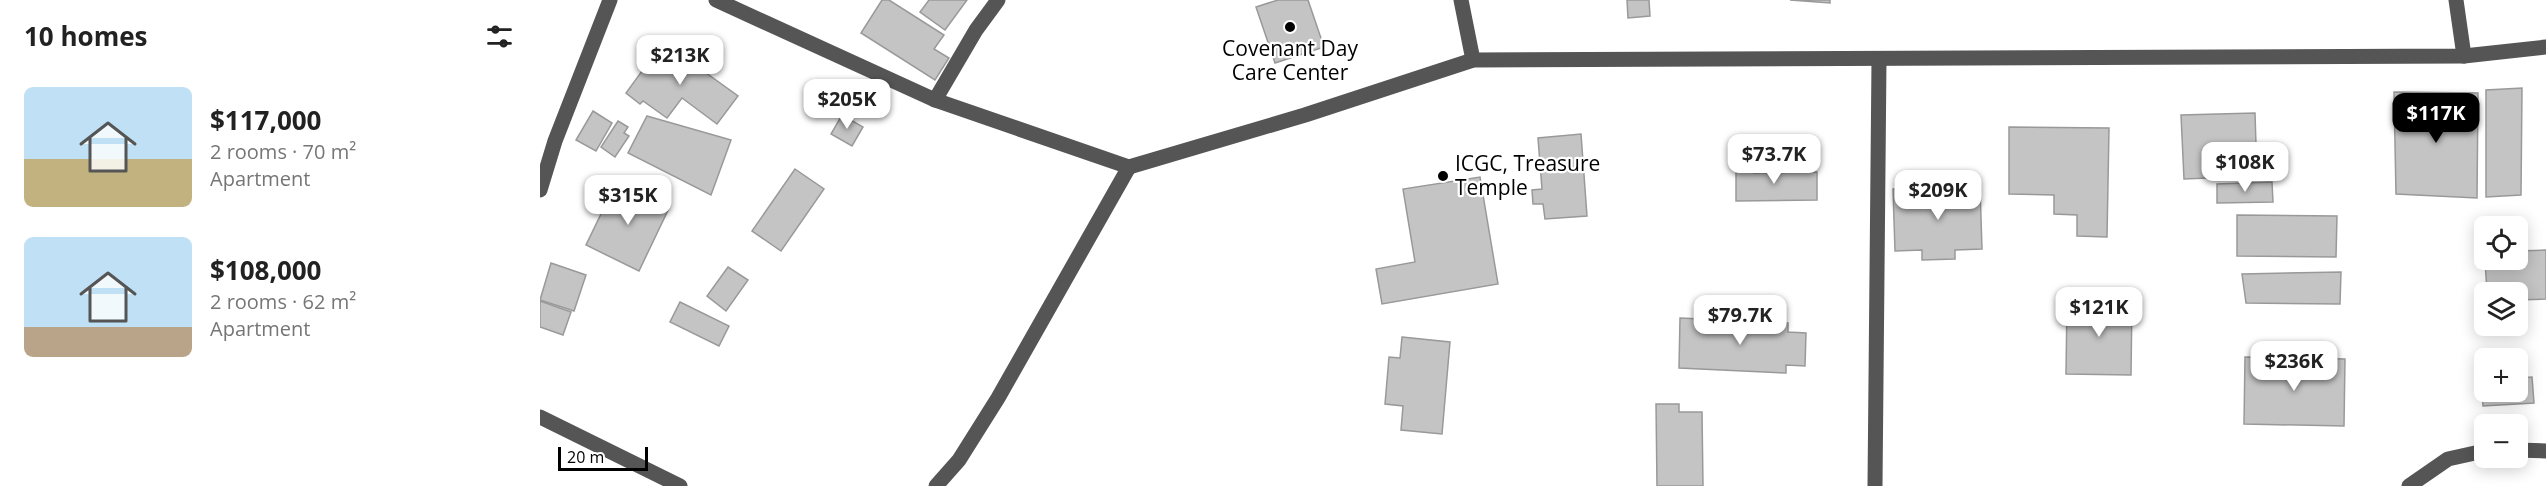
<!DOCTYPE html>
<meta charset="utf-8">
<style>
:root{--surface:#fff;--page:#f2f2f2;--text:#222;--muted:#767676;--accent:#000}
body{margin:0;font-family:"Open Sans",sans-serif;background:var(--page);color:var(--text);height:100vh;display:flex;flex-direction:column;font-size:22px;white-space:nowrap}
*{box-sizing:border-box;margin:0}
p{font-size:20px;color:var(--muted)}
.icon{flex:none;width:33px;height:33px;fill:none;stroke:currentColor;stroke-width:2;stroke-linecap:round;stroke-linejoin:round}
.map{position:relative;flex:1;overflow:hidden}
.details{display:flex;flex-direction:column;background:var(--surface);width:540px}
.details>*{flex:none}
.fabs{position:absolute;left:1934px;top:216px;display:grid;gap:12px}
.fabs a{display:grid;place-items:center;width:54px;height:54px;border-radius:9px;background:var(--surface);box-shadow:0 3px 15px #0003;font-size:30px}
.scale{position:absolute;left:18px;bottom:15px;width:90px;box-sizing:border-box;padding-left:6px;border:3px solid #000;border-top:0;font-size:16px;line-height:21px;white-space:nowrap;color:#000;-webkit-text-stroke:4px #fff;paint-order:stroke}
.price{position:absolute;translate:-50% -51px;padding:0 14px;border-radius:12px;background:#fff;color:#222;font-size:20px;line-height:39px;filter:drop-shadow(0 2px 3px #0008)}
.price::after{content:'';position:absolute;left:50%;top:36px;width:18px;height:14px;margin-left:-9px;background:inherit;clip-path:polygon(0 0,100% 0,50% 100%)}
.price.active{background:var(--accent);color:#fff}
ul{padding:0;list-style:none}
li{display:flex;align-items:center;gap:18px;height:150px;padding:0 24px}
li span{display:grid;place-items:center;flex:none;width:168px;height:120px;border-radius:9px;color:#555}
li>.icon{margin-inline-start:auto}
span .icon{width:72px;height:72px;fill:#fffc;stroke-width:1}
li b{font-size:26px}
h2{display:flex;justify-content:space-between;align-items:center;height:72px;padding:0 24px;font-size:26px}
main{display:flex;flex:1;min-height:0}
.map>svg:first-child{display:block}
.building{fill:#c4c4c4;stroke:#999;stroke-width:1.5}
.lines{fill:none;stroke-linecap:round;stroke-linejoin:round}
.minor{stroke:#555;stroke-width:15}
.poi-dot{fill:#000;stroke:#fff;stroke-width:2}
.labels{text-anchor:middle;stroke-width:4.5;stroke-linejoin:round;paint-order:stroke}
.poi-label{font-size:21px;fill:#000;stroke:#fff}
</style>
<main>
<section class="details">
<h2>10 homes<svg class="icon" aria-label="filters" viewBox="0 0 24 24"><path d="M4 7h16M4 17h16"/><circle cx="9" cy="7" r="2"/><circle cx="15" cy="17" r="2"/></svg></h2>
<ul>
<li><span style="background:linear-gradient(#bfe0f5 60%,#c2b280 0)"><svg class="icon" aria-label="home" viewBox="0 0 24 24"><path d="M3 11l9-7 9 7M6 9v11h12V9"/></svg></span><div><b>$117,000</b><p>2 rooms · 70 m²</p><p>Apartment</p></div></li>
<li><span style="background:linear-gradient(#bfe0f5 75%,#b9a48a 0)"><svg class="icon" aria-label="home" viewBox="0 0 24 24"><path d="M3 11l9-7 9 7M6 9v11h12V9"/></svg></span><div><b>$108,000</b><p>2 rooms · 62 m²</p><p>Apartment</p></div></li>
</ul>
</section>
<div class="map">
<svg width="2006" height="486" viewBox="0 0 2006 486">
<rect width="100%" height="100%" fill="#fff"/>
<g class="building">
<polygon points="342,0 349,0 404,35 394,49 409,58 395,80 321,33"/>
<polygon points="389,0 427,0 405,30 380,12"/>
<polygon points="738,0 768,0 784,47 735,63 716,7"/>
<polygon points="1087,0 1109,0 1110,16 1088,18"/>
<polygon points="1250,0 1290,0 1290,3"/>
<polygon points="123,42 198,96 177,124 142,98 127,118 103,101 100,104 86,93"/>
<polygon points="1982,88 1981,195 1946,197 1946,90"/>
<polygon points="1854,92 1938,93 1937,198 1856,194"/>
<polygon points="53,111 72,123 56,151 36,140"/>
<polygon points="1715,113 1717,176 1644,179 1641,115"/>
<polygon points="302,115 323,127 312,146 291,134"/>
<polygon points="107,116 191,140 171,195 88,153"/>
<polygon points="78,121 88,127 84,133 89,136 75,157 61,147"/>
<polygon points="1469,127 1569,128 1567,237 1537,236 1537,215 1514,214 1514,195 1469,194"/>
<polygon points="1041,134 1047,216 1005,219 1003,204 993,204 992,190 1002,189 998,138"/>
<polygon points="1196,164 1214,164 1214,173 1277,172 1277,200 1196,201"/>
<polygon points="255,169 284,189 241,251 212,231"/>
<polygon points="940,177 958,284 842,304 836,269 875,262 863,189"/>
<polygon points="77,181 130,206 99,271 46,245"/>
<polygon points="1732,182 1733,202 1677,203 1677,184"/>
<polygon points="1440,187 1442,249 1415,250 1415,259 1382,260 1382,250 1355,251 1353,189"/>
<polygon points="1697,215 1797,216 1796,257 1697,256"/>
<polygon points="2006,250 2006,299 1977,300 1977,292 1947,292 1945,260 1977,260 1977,251"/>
<polygon points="11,263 46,275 34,311 0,300"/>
<polygon points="188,267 208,280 186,311 167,296"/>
<polygon points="1801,272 1800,304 1706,303 1702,274"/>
<polygon points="1527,300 1592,301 1591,375 1526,374"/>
<polygon points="0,301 31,312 23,335 0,327"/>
<polygon points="140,302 189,326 179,346 130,322"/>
<polygon points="1140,318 1248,323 1248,332 1266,333 1265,366 1246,365 1246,373 1139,368"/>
<polygon points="862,337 910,342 902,434 861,430 863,406 845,404 849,357 860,358"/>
<polygon points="1705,357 1805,359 1804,426 1704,424"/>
<polygon points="1992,377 1994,403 1943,406 1941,380 1944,380 1944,392 1977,392 1977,378"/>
<polygon points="1116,404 1139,404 1139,412 1162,412 1163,486 1117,486"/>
</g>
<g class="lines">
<g class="minor">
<polyline points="176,0 395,100 589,167 765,115 933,60 1924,56 2006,47"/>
<polyline points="921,0 933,60"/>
<polyline points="1916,0 1924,56"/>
<polyline points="395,100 436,30 458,0"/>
<polyline points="0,190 15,141 70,0"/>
<polyline points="0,417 140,486"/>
<polyline points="1977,450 2006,451"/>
<polyline points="396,486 419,460 458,398 589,167"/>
<polyline points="1335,486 1339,60"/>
<polyline points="1869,486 1908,459 1944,451"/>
</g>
</g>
<g class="poi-dot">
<circle cx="750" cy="27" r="6"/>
<circle cx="903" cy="176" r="6"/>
</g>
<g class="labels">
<g class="poi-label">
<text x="750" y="56">Covenant Day<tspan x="750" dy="24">Care Center</tspan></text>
<text x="915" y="171" text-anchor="start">ICGC, Treasure<tspan x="915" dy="24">Temple</tspan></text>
</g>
</g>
</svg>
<div class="fabs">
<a><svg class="icon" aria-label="locate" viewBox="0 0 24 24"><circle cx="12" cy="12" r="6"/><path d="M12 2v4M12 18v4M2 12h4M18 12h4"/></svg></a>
<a><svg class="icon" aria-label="layers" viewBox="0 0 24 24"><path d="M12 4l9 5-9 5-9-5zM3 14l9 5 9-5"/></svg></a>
<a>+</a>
<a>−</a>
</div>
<div class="scale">20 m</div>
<b class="price" style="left:140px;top:86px">$213K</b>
<b class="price" style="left:307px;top:130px">$205K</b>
<b class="price active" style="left:1896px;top:144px">$117K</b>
<b class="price" style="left:1234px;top:185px">$73.7K</b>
<b class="price" style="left:1705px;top:193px">$108K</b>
<b class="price" style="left:1398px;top:221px">$209K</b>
<b class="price" style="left:88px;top:226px">$315K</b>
<b class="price" style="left:1559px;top:338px">$121K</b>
<b class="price" style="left:1200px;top:346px">$79.7K</b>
<b class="price" style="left:1754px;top:392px">$236K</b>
</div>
</main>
